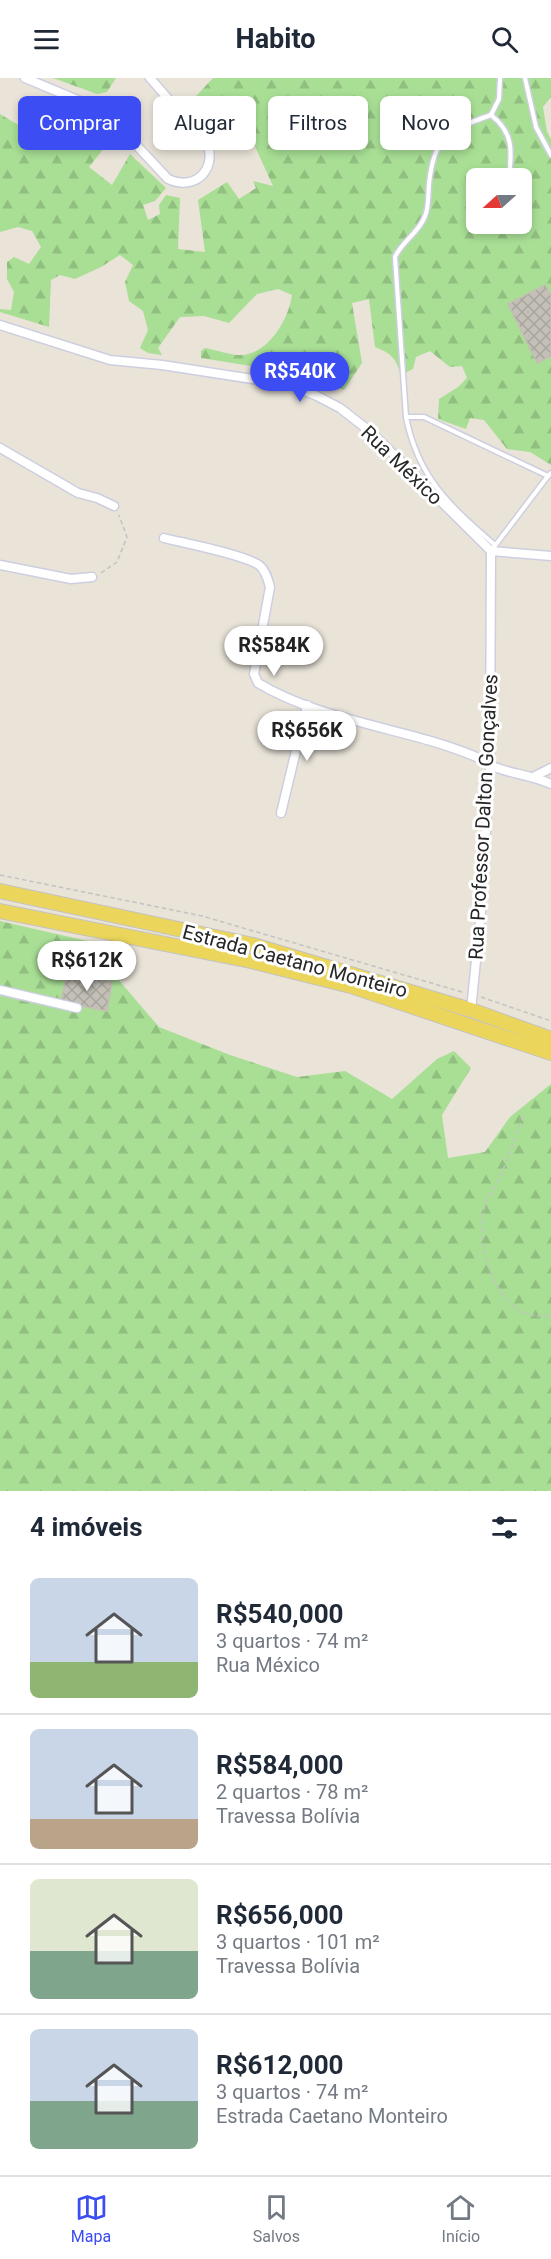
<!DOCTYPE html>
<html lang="pt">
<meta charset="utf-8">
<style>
:root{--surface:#fff;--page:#f2f2f3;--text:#1f2937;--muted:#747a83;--line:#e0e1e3;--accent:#3b4df3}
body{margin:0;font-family:Roboto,sans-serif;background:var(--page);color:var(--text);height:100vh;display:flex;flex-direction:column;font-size:22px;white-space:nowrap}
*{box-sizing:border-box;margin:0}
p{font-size:20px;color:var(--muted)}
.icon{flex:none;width:33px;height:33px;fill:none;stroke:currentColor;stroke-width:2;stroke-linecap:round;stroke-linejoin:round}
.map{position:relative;height:1413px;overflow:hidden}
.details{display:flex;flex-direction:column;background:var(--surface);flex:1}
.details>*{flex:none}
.guide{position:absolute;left:18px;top:18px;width:516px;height:54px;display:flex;gap:12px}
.needle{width:39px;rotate:249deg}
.buttons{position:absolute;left:466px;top:90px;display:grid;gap:12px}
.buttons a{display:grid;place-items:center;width:66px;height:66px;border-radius:9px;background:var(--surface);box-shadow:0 3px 9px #0003;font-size:30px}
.price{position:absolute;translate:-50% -51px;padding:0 14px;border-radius:21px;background:#fff;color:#222;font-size:20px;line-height:39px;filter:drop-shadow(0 2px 3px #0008)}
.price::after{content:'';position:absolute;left:50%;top:36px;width:18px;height:14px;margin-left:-9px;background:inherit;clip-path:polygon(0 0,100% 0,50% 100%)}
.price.selected{background:var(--accent);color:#fff}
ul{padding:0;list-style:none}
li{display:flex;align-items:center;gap:18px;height:150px;padding:0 30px}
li+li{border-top:2px solid var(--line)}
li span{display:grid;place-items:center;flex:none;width:168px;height:120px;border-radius:9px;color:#555}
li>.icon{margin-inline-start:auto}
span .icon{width:72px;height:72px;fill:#fffc;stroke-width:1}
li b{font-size:26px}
h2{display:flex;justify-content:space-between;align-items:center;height:72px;padding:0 30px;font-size:26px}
.pill{padding:0 21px;border-radius:9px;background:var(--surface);box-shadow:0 3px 9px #0003;font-size:21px;line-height:54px}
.pill.selected{background:var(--accent);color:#fff}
header{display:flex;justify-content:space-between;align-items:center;height:78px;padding:0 30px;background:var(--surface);font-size:27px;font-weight:700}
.menu{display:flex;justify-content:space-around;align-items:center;height:84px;border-top:2px solid var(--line);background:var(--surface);font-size:16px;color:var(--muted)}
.menu a{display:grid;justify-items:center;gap:3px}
.menu .selected{color:var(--accent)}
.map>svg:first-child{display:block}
.forest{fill:url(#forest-firs);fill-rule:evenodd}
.building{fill:url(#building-cross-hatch);stroke:#c4bfb2;stroke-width:1.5}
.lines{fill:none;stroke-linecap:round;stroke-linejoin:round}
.lane-casing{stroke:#cdcfe0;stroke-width:7}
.street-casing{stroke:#cdcfe0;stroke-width:11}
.primary-casing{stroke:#c3c3c3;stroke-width:16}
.path{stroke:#c3c3c3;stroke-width:1.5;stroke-dasharray:4.5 3;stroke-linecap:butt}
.lane{stroke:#fff;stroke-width:4}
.street{stroke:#fff;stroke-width:8}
.primary{stroke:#ebd65b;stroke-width:14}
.labels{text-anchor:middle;stroke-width:6;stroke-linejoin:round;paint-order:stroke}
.street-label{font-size:20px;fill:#272727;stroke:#fff}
</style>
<header><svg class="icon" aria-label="menu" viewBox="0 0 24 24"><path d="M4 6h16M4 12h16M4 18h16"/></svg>Habito<svg class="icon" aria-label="search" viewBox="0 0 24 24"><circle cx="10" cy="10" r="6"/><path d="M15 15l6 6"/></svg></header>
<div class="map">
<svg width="551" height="1413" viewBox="0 0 551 1413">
<defs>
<pattern id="forest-firs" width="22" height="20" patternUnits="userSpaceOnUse" patternTransform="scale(1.5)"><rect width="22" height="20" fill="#a8df95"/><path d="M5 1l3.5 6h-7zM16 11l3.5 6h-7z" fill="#91bf80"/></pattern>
<pattern id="building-cross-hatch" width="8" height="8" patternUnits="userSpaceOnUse" patternTransform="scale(1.5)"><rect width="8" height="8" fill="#c4c0b8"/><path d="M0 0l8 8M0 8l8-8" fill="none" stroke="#a8a59e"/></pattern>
</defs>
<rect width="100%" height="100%" fill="#e9e3d8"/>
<g class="forest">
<polygon points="53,0 116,0 107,14 97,16"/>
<path d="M213,0H551V19L543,29L547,54L551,61V387L530,374L507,371L484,342L470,340L466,351L438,341L439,321L458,309L467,300L462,288L450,289L430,273L416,279L413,291L401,297C395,279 392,276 375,269L369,221L352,225L362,285L344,312L307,297L201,280V273L205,270C217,272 232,278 243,277C270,274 289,240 292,217L278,211L257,216L229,245L204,238L180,239L158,270L162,277L148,275L140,270L148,252L143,233L129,223L125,204L133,187L120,177L101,189L75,201L60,197L51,202L49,249L0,234V231L11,232L14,214L7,201V184L14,179L29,186L41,169L32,153L18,149L0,154V36L30,54L35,47L54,62L57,59L76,72L85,55L102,46L113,59L89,89L112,107L130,76L166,110L155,123L143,127L148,142L160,136L159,127L166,117L180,120L178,171L205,174L198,122L227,104L239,121L256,110L253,103L273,108L247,51L215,66L186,29ZM477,100H522V146H477Z"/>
<polygon points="0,843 109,868 117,900 159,949 230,977 297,999 345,993 392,1021 437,981 454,973 471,990 442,1037 448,1080 485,1074 510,1039 551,1006 551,1413 0,1413"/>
</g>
<g class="building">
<polygon points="545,207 551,218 551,278 537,285 508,226"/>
<polygon points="67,895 112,904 107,933 61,924"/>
</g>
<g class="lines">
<defs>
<g id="lane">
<polyline points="525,0 536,49 551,77"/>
<polyline points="491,37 499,21 500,0"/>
<polyline points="406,339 424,339 548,398 551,395"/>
<path d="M495,467C450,428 418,400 406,339L395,179C402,163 419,155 425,138C429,129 428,116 429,106C434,59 448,52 491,37C514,55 512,73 509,100"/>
<polyline points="494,469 548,398"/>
</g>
<g id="street">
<path d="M25,0L92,28L113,42L168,101C193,113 216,94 208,67L150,0"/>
<polyline points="0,247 110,282 162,287 291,307 317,318 340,330 372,355 491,473 551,478"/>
<polyline points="0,370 78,415 97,420 114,428"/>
<path d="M164,460C183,465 247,477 260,488C266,493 268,502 270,509L254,596L258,605C323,644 404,649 474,678C480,680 484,685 490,687C508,696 530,696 551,706"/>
<polyline points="0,487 71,501 92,499"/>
<polyline points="535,698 551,690"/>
<polyline points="281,735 307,627"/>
<polyline points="0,912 77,930"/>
<polyline points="471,932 481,833 490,687 491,473"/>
</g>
<g id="primary">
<polyline points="0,813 253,867 471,932 551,961"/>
<polyline points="0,833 251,883 351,908 551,975"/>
</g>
</defs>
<use href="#lane" class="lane-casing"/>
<use href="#street" class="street-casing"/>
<use href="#primary" class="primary-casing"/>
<g class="path">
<polyline points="101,495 117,484 127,459 119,437"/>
<polyline points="0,797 202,838 462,914"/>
<polyline points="481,919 551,943"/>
<path d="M523,1038C515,1060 508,1082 498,1103C494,1111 487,1119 485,1128C476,1160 489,1213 519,1232C528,1238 541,1238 551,1239"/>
</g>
<use href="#lane" class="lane"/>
<use href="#street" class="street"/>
<use href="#primary" class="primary"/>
</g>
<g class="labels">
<g class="street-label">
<text transform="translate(402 387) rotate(44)" y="7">Rua México</text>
<text transform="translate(483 739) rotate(-87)" y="7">Rua Professor Dalton Gonçalves</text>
<text transform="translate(295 883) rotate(15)" y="7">Estrada Caetano Monteiro</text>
</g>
</g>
</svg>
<div class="buttons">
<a><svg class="needle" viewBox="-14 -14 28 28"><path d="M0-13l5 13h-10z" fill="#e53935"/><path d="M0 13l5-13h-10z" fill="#747a83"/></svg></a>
</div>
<b class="price selected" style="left:300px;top:325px">R$540K</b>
<b class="price" style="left:274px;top:599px">R$584K</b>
<b class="price" style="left:307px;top:684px">R$656K</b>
<b class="price" style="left:87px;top:914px">R$612K</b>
<div class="guide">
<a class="pill selected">Comprar</a>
<a class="pill">Alugar</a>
<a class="pill">Filtros</a>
<a class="pill">Novo</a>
</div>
</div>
<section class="details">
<h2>4 imóveis<svg class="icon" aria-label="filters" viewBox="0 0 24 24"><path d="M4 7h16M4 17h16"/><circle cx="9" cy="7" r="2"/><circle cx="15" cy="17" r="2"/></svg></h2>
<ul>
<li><span style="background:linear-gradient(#c9d6e8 70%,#8fb573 0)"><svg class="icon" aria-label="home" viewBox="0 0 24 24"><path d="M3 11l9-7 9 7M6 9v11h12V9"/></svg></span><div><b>R$540,000</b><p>3 quartos · 74 m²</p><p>Rua México</p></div></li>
<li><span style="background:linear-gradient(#c9d6e8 75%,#b9a48a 0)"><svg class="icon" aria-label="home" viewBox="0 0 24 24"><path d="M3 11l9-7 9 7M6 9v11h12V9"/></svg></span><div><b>R$584,000</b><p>2 quartos · 78 m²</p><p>Travessa Bolívia</p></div></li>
<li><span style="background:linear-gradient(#dfe7d0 60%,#7fa58c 0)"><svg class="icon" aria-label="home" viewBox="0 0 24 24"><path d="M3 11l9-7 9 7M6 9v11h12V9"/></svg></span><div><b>R$656,000</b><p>3 quartos · 101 m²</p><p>Travessa Bolívia</p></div></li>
<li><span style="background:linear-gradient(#c9d6e8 60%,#7fa58c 0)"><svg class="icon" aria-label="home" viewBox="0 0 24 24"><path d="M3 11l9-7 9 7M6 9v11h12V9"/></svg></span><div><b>R$612,000</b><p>3 quartos · 74 m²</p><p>Estrada Caetano Monteiro</p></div></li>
</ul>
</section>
<nav class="menu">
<a class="selected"><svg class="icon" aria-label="map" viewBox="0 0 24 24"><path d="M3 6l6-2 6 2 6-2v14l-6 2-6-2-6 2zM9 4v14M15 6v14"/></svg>Mapa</a>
<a><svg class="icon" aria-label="saved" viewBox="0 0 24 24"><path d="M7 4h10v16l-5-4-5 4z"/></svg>Salvos</a>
<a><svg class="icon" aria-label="home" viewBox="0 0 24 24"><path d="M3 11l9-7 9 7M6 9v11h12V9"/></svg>Início</a>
</nav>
